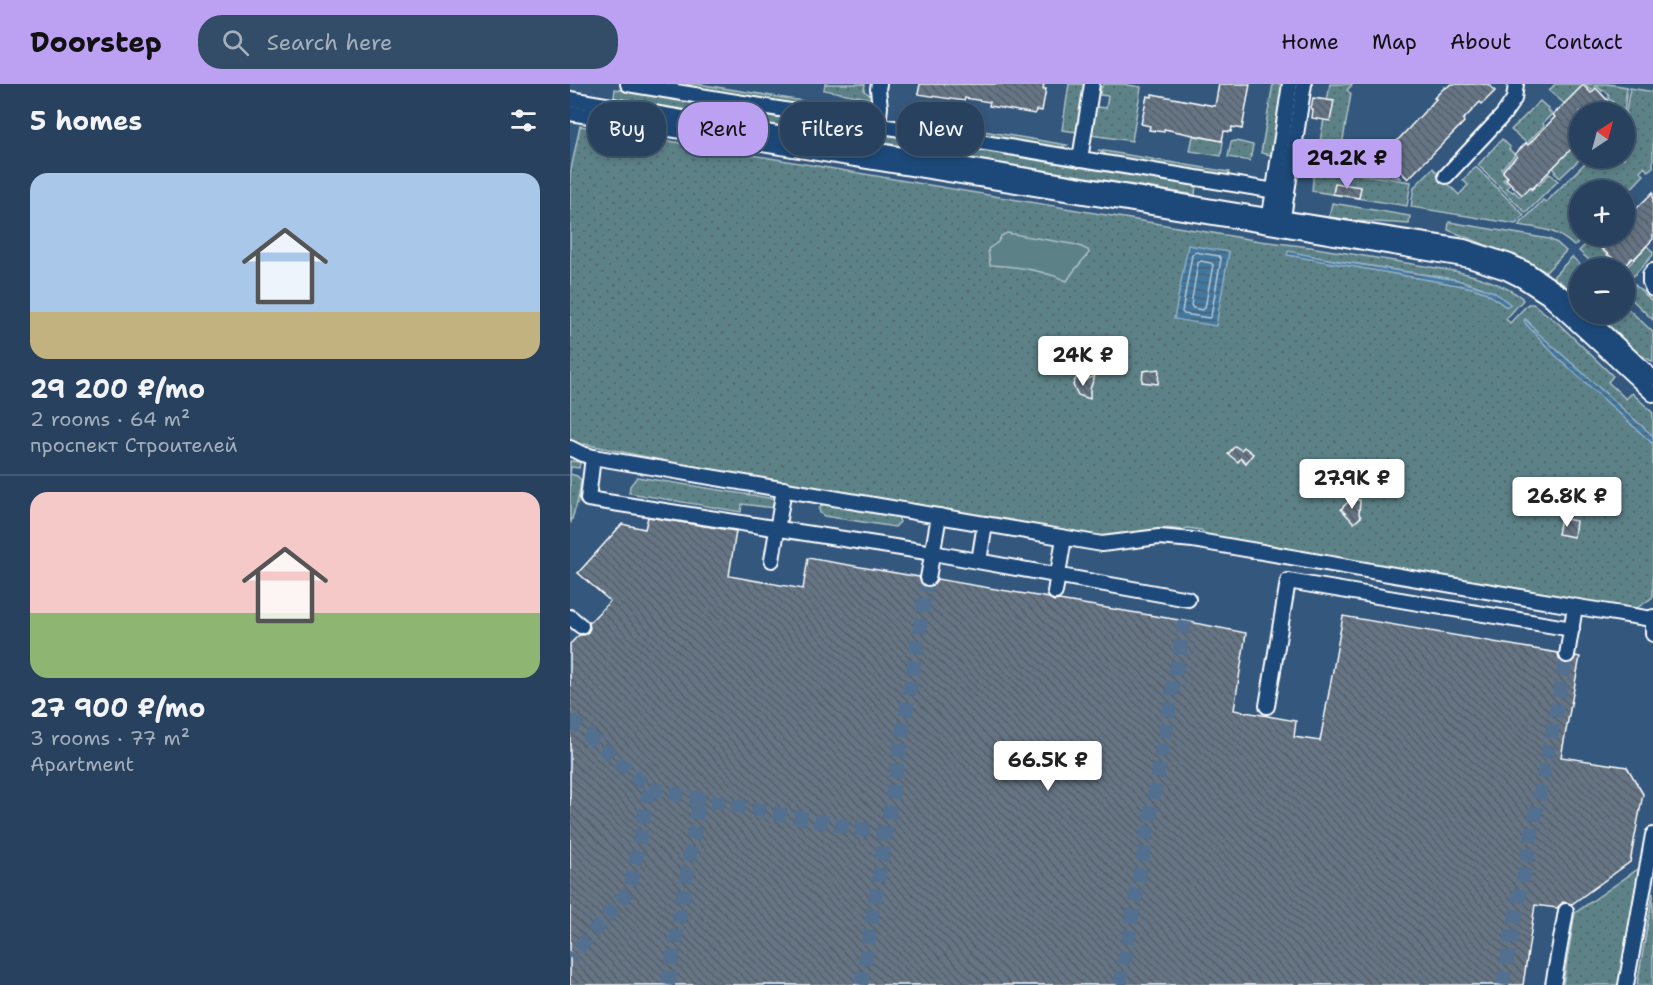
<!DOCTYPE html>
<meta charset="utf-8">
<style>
:root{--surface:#27415e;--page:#334c67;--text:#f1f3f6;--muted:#a4afbc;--line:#435a73;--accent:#bca0f2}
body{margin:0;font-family:"Shantell Sans",sans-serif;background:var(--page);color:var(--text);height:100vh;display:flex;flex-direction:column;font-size:22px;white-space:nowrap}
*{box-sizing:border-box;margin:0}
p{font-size:20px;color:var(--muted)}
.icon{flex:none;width:33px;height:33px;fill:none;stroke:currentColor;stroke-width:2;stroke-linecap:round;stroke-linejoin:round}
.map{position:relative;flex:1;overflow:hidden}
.details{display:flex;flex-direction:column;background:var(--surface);width:570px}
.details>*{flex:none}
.banner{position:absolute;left:18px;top:18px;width:570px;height:54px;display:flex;gap:12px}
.needle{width:39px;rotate:36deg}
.tools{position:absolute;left:999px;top:18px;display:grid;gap:12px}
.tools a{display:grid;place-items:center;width:66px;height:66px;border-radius:50%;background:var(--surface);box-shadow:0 3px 9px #0003,0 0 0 2px var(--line);font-size:30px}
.price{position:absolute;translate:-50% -51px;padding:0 14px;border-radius:6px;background:#fff;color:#222;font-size:20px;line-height:39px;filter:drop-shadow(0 2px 3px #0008)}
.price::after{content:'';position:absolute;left:50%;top:36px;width:18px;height:14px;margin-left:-9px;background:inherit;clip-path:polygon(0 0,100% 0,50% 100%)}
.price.current{background:var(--accent);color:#111}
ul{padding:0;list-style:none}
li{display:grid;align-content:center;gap:12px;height:318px;padding:0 30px}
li+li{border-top:2px solid var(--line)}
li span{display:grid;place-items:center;height:186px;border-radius:18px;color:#555}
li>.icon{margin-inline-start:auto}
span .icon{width:108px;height:108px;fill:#fffc;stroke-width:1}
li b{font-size:26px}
h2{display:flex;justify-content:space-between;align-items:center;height:72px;padding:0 30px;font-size:26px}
.chip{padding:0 21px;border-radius:24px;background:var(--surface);box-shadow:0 3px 9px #0003,0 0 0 2px var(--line);font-size:21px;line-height:54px}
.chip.current{background:var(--accent);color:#111}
header{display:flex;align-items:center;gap:36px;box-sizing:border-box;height:84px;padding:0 30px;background:var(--accent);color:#111}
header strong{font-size:28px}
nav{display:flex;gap:33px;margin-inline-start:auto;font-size:21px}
.search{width:420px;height:54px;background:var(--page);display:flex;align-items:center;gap:15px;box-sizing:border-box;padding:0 21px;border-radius:24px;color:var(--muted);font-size:22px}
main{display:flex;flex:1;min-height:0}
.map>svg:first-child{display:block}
.green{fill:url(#green-dots);stroke:#aec0c4;stroke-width:1.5;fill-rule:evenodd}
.pitch{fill:#5c8288;stroke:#aec0c4;stroke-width:1.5}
.water{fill:url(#water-rules);stroke:#8eaec6;stroke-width:1.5}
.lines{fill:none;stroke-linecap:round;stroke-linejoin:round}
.shore{stroke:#b4c9d9;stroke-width:1.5}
.building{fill:url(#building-back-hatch);stroke:#fff;stroke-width:1.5}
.minor-tunnel{stroke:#527090;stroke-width:14;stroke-dasharray:14 7;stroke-linecap:butt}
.minor-casing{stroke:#fff;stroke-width:18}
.minor{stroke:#1f4a7a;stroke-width:14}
</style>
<header>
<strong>Doorstep</strong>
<div class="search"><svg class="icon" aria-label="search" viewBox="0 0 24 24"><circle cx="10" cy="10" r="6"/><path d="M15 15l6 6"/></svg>Search here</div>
<nav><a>Home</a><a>Map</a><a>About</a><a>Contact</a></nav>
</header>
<main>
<section class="details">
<h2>5 homes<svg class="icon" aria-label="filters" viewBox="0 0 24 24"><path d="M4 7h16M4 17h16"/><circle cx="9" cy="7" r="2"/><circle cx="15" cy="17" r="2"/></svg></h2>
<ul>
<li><span style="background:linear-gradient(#a9c7e8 75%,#c2b280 0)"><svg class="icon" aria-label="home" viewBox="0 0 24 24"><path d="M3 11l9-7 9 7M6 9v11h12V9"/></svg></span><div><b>29 200 ₽/mo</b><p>2 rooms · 64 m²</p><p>проспект Строителей</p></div></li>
<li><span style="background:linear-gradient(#f6c9c9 65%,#8fb573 0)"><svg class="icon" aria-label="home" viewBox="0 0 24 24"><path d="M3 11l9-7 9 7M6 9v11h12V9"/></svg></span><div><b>27 900 ₽/mo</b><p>3 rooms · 77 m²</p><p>Apartment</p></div></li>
</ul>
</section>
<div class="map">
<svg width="1083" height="901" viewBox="0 0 1083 901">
<defs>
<pattern id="green-dots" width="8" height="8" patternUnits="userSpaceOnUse" patternTransform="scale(1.5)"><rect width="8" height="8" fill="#5c8288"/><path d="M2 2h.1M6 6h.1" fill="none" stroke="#556a6d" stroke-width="1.8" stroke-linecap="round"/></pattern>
<pattern id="water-rules" width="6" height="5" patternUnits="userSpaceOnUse" patternTransform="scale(1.5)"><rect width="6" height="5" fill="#4378a0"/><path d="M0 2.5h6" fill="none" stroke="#486072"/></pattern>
<pattern id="building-back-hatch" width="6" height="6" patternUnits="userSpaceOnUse" patternTransform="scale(1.5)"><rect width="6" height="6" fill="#657585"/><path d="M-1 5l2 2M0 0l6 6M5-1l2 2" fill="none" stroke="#575e66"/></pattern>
</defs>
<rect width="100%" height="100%" fill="#34577d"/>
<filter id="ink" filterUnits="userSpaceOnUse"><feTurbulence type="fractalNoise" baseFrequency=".0167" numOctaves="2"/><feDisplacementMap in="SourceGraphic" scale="12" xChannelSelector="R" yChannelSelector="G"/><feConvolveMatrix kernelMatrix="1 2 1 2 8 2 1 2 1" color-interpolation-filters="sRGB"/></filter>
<g filter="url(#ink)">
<g class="green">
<polygon points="116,0 128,0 300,28 295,32 124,4"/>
<polygon points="255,0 295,0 294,7 300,11 303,15 254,6"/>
<polygon points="499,0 516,0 507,48 492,46"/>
<polygon points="534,0 552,0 571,3 562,57 521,51 524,25 527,23 536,24 538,12 530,11 531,4"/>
<polygon points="703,0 713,0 701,71 691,69"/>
<polygon points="760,0 783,0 777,6 781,10 770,73 748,69"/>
<polygon points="985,0 1014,0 995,20 979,7"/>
<polygon points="1015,0 1038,0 1057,3 1054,28 1036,28 1043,18 1038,14 1039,11 1034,6 1032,7 1026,1 1021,6"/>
<path d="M1060,4L1083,8V83L1078,87L1074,83L1070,87L1074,91L1055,111L1054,106H1010V152H1015L1004,162C985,145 974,145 949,141L973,116L976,118L1015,79L1013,75L1015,74H1054L1055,38L1056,36L1055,33Z"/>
<polygon points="45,5 351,56 350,65 44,14"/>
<polygon points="970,17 979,25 978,26 982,30 973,39 974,42 957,59 941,46"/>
<polygon points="366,39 497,61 492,63 483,63 365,44"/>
<path d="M10,42L690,157L740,163L884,187C908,192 931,199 951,213L953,216L936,235L940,239L958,220H963L987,238L1043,292L1038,298L1056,315L1062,309L1083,329V352L969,250L957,236L956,240L965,248L971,257L1083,360V513L1067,524L1062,525L641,452L635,450L631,446L617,444L613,446L595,444L532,453L120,382L14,360L13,364L0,358V90ZM719,168C754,175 789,180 825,186C863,192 909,194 940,220L938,222H935L915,208L899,203L718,171Z"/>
<polygon points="623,52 653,57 651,72 620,67"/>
<polygon points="932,55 940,63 939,65 944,70 944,72 931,85 938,91 933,96 939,101 937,104 943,108 944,107 950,113 959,104 961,106 967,100 969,101 979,90 981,91 988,97 956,129 908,81"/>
<polygon points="666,57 683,61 680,77 658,73 661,58"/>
<polygon points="1007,57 1009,59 1011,74 990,94 984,88 986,87 983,84"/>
<polygon points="364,58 626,101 625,111 362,68"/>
<polygon points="528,66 659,88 658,93 540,73"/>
<polygon points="802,66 830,94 795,89"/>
<polygon points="747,73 769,77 768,87 841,98 837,122 742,107 745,74"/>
<polygon points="906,83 954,131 946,140 841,123 844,103 863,84 889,111 898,101 893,96"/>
<polygon points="762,119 840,132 839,140 789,137 759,133"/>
<polygon points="879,138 979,155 987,159 996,167 976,188 951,175 878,146"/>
<polygon points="1024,152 1037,152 1028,162 1050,184 1028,184 1009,167"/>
<polygon points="1077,162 1083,168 1083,171 1055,201 1055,185"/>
<polygon points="1002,173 1014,184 1010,184 1009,213 983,193"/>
<polygon points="1062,198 1083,218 1083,236 1055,209 1055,206"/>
<polygon points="1055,222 1083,248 1083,278 1069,270 1027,230 1054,230"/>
<polygon points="0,377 10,378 9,384 1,383 0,390 7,392 11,396 8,416 1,438 0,434"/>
<polygon points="67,393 206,415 204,424 172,420 171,428 59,409 60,402"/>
<polygon points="254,419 324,432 328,433 330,438 325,443 254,432 250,429 249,425"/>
<polygon points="1071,783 1051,901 993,901 1005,829"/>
<polygon points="1083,809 1083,901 1067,901"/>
</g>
<path class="pitch" d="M437,149L507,161L518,166L519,169L503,188L497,197C472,186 447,182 420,181L418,165L428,158L431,152Z"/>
<g class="water">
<polygon points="618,161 659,168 646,242 604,235"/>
<polygon points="718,167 767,177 887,196 924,208 940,220 938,222 935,222 915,208 899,203 717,171"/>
<polygon points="955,235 969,250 1083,352 1083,360 985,271 956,240 954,236"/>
</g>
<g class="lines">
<g class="shore">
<polygon points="625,168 649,172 651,175 641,232 639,234 614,230 612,228 622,171"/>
<polygon points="631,177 641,179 643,181 635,224 632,226 623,224 621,221 628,179"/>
</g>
</g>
<g class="building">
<polygon points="350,0 474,0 473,5 476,5 472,27 466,26 465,30 419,22 420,18 395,14 394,17 348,10"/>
<polygon points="649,0 680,0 672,45 662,43 661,48 654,47 652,57 594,45 594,48 579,46 580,42 571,40 577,12 582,13 582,10 645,22"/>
<polygon points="881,0 918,0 925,7 912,20 910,18 893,36 894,38 838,95 814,71 866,15 864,14 875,3 876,4"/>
<polygon points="1013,1 1021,9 1026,4 1041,20 1033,28 1010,28 1010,56 962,105 960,103 952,111 936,95 938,93 933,88 934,85 947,72 945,70 956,59 958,61 985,33 983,31"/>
<polygon points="743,14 764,17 760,37 742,34 743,25 741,25"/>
<polygon points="765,99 791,103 789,114 763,110"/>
<polygon points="1083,108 1083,155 1064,175 1062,174 1053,184 1029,162 1040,152 1054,152 1054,137"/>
<polygon points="589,285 588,300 572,298 573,287"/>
<polygon points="507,292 513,297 525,292 520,305 520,315 508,311 503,301"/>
<polygon points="665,362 671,366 674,363 683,370 676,379 671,374 668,378 658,370"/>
<polygon points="781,415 790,416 789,430 791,433 784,439 771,425"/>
<polygon points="78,433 166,447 159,492 233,505 238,474 349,493 352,500 357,503 364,500 367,495 479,514 484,517 489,516 615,537 676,549 664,626 726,637 724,653 750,657 773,532 988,569 989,575 995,580 1001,579 1006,572 1010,573 991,673 1057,683 1073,710 1060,778 1002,820 993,818 987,824 965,821 953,901 0,901 0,560 9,551 14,551 18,548 20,544 19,539 40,517 8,489 52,440 75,445"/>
<polygon points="991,434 1006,437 1004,453 988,450"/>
</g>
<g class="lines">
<g class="minor-tunnel">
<polyline points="0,635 79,705 60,806 0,874"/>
<polyline points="79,705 316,750"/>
<polyline points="98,901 130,713"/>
<polyline points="291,901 358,494"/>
<polyline points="550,901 615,537"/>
<polyline points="932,901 997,571"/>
</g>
<defs>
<g id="minor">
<polyline points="58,0 717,109"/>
<polyline points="0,15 660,126 894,163 940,178 957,186 999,215 1010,225"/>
<polyline points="0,29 706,143 899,176 936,188 952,196 978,213 1083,310"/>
<polyline points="308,41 310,23 308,5 309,0"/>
<polyline points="510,75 522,0"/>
<polyline points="876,92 933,31 944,15 946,0"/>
<polyline points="703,138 700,131 720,0"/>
<polyline points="709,139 713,133 734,0"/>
<polyline points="1083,187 1080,191 1080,198 1083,205"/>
<polyline points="1014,230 1083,294"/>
<polyline points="0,364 12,370 23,373 532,460 589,453 623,456 1014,524 1082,535"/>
<polyline points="23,373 18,415 363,469 618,515"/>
<polyline points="202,476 214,405"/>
<polyline points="409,477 415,440"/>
<polyline points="358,494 369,432"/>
<polyline points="485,508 494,454"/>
<polyline points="0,533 11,542"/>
<polyline points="1083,533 1083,550"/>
<polyline points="997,571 1005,523"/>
<polyline points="697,622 718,497 1002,545"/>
<polyline points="983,901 996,827"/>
<polyline points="1056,901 1083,751"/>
</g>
</defs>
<use href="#minor" class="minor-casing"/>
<use href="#minor" class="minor"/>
</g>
</g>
</svg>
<div class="tools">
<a><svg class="needle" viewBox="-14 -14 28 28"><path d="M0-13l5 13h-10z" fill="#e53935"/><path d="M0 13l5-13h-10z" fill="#a4afbc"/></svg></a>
<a>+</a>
<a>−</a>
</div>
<b class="price current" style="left:777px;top:106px">29.2K ₽</b>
<b class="price" style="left:513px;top:303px">24K ₽</b>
<b class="price" style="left:782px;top:426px">27.9K ₽</b>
<b class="price" style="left:997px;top:444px">26.8K ₽</b>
<b class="price" style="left:478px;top:708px">66.5K ₽</b>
<div class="banner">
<a class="chip">Buy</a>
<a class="chip current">Rent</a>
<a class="chip">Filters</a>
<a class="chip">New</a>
</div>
</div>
</main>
